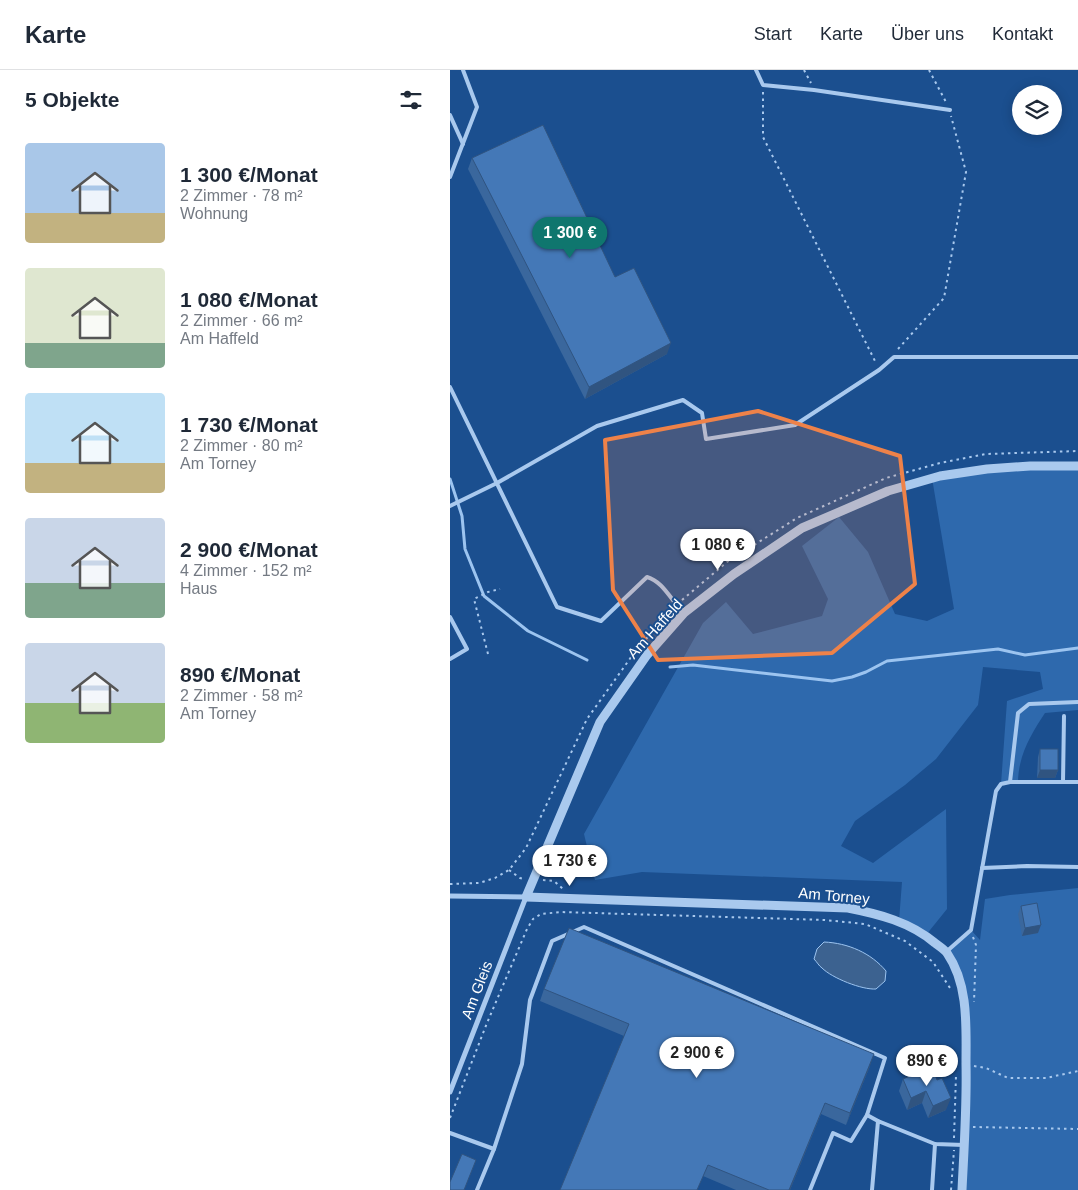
<!DOCTYPE html>
<html lang="de">
<meta charset="utf-8">
<style>
:root{--surface:#fff;--page:#f2f2f3;--text:#1f2937;--muted:#747a83;--line:#e0e1e3;--accent:#0f766e}
body{margin:0;font-family:Helvetica,sans-serif;background:var(--page);color:var(--text);height:100vh;display:flex;flex-direction:column;font-size:19px;white-space:nowrap}
*{box-sizing:border-box;margin:0}
p{font-size:16px;color:var(--muted)}
.icon{flex:none;width:28px;height:28px;fill:none;stroke:currentColor;stroke-width:2;stroke-linecap:round;stroke-linejoin:round}
.map{position:relative;flex:1;overflow:hidden}
.panel{display:flex;flex-direction:column;background:var(--surface);width:450px}
.panel>*{flex:none}
.tools{position:absolute;left:562px;top:15px;display:grid;gap:10px}
.tools a{display:grid;place-items:center;width:50px;height:50px;border-radius:50%;background:var(--surface);box-shadow:0 2px 12px #0003;font-size:25px}
.price{position:absolute;translate:-50% -42px;padding:0 11px;border-radius:18px;background:#fff;color:#222;font-size:16px;line-height:32px;filter:drop-shadow(0 1px 2px #0008)}
.price::after{content:'';position:absolute;left:50%;top:30px;width:15px;height:11px;margin-left:-8px;background:inherit;clip-path:polygon(0 0,100% 0,50% 100%)}
.price.active{background:var(--accent);color:#fff}
ul{padding:0;list-style:none}
li{display:flex;align-items:center;gap:15px;height:125px;padding:0 25px}
li span{display:grid;place-items:center;flex:none;width:140px;height:100px;border-radius:5px;color:#555}
li>.icon{margin-inline-start:auto}
span .icon{width:60px;height:60px;fill:#fffc;stroke-width:1}
li b{font-size:21px}
h2{display:flex;justify-content:space-between;align-items:center;height:60px;padding:0 25px;font-size:21px}
header{display:flex;align-items:center;gap:30px;box-sizing:border-box;height:70px;padding:0 25px;background:var(--surface);border-bottom:1px solid var(--line)}
header strong{font-size:24px}
nav{display:flex;gap:28px;margin-inline-start:auto;font-size:18px}
main{display:flex;flex:1;min-height:0}
.map>svg:first-child{display:block}
.green{fill:#2e69ad}
.water{fill:#3c6290;stroke:#9cc4f0}
.lines{fill:none;stroke-linecap:round;stroke-linejoin:round}
.stream{stroke:#9cc4f0;stroke-width:3}
.path{stroke:#a9c9ee;stroke-width:2;stroke-dasharray:2.5 4;stroke-linecap:butt}
.service{stroke:#a9c9ee;stroke-width:4}
.minor{stroke:#a9c9ee;stroke-width:5}
.tertiary{stroke:#a9c9ee;stroke-width:9}
.wall{fill:#3a679d}
.shaded-wall{fill:#305480}
.building{fill:#4478b7;stroke:#305480}
.marked{fill:#ee8249;fill-opacity:0.2;stroke:#ee8249;stroke-width:4;stroke-linejoin:round}
.labels{text-anchor:middle;stroke-width:4;stroke-linejoin:round;paint-order:stroke}
.street-label{font-size:15px;fill:#fff;stroke:#1b4f8f}
</style>
<header>
<strong>Karte</strong>
<nav><a>Start</a><a>Karte</a><a>Über uns</a><a>Kontakt</a></nav>
</header>
<main>
<section class="panel">
<h2>5 Objekte<svg class="icon" aria-label="filters" viewBox="0 0 24 24"><path d="M4 7h16M4 17h16"/><circle cx="9" cy="7" r="2"/><circle cx="15" cy="17" r="2"/></svg></h2>
<ul>
<li><span style="background:linear-gradient(#a9c7e8 70%,#c2b280 0)"><svg class="icon" aria-label="home" viewBox="0 0 24 24"><path d="M3 11l9-7 9 7M6 9v11h12V9"/></svg></span><div><b>1 300 €/Monat</b><p>2 Zimmer · 78 m²</p><p>Wohnung</p></div></li>
<li><span style="background:linear-gradient(#dfe7d0 75%,#7fa58c 0)"><svg class="icon" aria-label="home" viewBox="0 0 24 24"><path d="M3 11l9-7 9 7M6 9v11h12V9"/></svg></span><div><b>1 080 €/Monat</b><p>2 Zimmer · 66 m²</p><p>Am Haffeld</p></div></li>
<li><span style="background:linear-gradient(#bfe0f5 70%,#c2b280 0)"><svg class="icon" aria-label="home" viewBox="0 0 24 24"><path d="M3 11l9-7 9 7M6 9v11h12V9"/></svg></span><div><b>1 730 €/Monat</b><p>2 Zimmer · 80 m²</p><p>Am Torney</p></div></li>
<li><span style="background:linear-gradient(#c9d6e8 65%,#7fa58c 0)"><svg class="icon" aria-label="home" viewBox="0 0 24 24"><path d="M3 11l9-7 9 7M6 9v11h12V9"/></svg></span><div><b>2 900 €/Monat</b><p>4 Zimmer · 152 m²</p><p>Haus</p></div></li>
<li><span style="background:linear-gradient(#c9d6e8 60%,#8fb573 0)"><svg class="icon" aria-label="home" viewBox="0 0 24 24"><path d="M3 11l9-7 9 7M6 9v11h12V9"/></svg></span><div><b>890 €/Monat</b><p>2 Zimmer · 58 m²</p><p>Am Torney</p></div></li>
</ul>
</section>
<div class="map">
<svg width="628" height="1120" viewBox="0 0 628 1120">
<rect width="100%" height="100%" fill="#1b4f8f"/>
<g class="green">
<path d="M628,396V640L595,643C581,664 568,686 568,713L551,714L557,631L593,619L590,602L533,597L528,635L486,689L455,715L405,751L391,776L423,793L496,739L497,839L476,865L449,851L452,812L192,802L145,810L134,764L253,553L276,532L303,564L372,546L378,529L352,476L389,447L418,482L445,544L477,551L504,539L482,408L537,399Z"/>
<polygon points="628,818 628,1120 514,1120 518,1057 509,908 496,882 521,860 530,870 535,829 560,825"/>
</g>
<path class="water" d="M374,872C398,873 421,883 436,901L435,911L426,919C412,920 382,908 372,898C369,896 367,892 364,889L367,879Z"/>
<g class="lines">
<g class="stream">
<polyline points="0,409 12,446 15,479 34,526 78,561 137,590"/>
<polyline points="220,597 243,595 382,611 402,607 416,602 437,591 548,579 575,585 628,578"/>
</g>
<g class="path">
<polyline points="354,0 361,13"/>
<polyline points="479,0 496,32"/>
<polyline points="313,22 313,67 426,293"/>
<polyline points="448,279 494,228 516,102 501,46"/>
<polyline points="232,530 277,492 347,448 436,408 490,393 536,384 628,381"/>
<polyline points="38,584 24,529 38,522 50,519"/>
<polyline points="59,800 70,808 74,809"/>
<polyline points="93,810 104,811 113,819"/>
<polyline points="0,814 29,813 45,808 59,800 76,778 137,649 184,583 221,540"/>
<polyline points="523,867 526,875 524,932"/>
<polyline points="524,996 536,998 558,1008 596,1008 628,1001"/>
<polyline points="0,1048 37,953 77,859 83,849 91,844 111,842 375,850 415,854 455,871 483,892 502,921"/>
<polyline points="523,1057 628,1059"/>
<polyline points="504,1068 506,1005"/>
<polyline points="501,1120 504,1080"/>
</g>
<g class="service">
<polyline points="306,0 313,15 364,20 500,40"/>
<polyline points="0,45 13,74"/>
<polyline points="0,107 27,37 13,0"/>
<path d="M0,317L107,537L151,551L197,507C214,512 221,531 234,543"/>
<polyline points="0,436 47,413 147,356 233,330 252,343 256,369 345,355 429,300 444,287 628,287"/>
<polyline points="0,547 17,579 0,589"/>
<polyline points="560,712 628,712"/>
<polyline points="613,712 614,646"/>
<polyline points="532,798 577,796 628,797"/>
<polyline points="496,882 521,860 546,721 551,714 560,712 568,643 579,634 628,632"/>
<polyline points="417,1045 428,1051"/>
<polyline points="0,1063 44,1079 27,1120"/>
<polyline points="44,1079 72,994 80,930 102,871 134,857 435,988 417,1045 401,1071 383,1063 360,1120"/>
<polyline points="422,1120 428,1051 485,1074 514,1075"/>
<polyline points="482,1120 485,1074"/>
</g>
<polyline class="minor" points="0,826 76,827 0,1022"/>
<path class="tertiary" d="M512,1120C514,1078 517,1036 516,994C516,957 519,915 497,883C494,879 489,876 485,873C460,852 429,844 398,838L76,827L150,652L197,585L234,543L284,504L352,458L438,421L490,406L537,399L580,396H628"/>
</g>
<g class="wall">
<polygon points="22,88 165,207 217,284 135,329 18,99"/>
<polygon points="590,679 608,700 605,708 587,708 588,687"/>
<polygon points="571,836 588,863 572,866 568,844"/>
<polygon points="94,919 420,996 396,1055 371,1044 340,1120 286,1120 253,1106 174,966 90,931"/>
<polygon points="476,1005 496,1040 478,1048 472,1033 457,1040 449,1021 453,1009"/>
</g>
<g class="shaded-wall">
<polygon points="221,273 217,284 135,329 139,317"/>
<polygon points="590,700 608,700 605,708 587,708"/>
<polygon points="591,855 588,863 572,866 575,858"/>
<polygon points="424,984 420,996 396,1055 400,1043"/>
<polygon points="476,1021 472,1033 457,1040 461,1028"/>
<polygon points="501,1028 496,1040 478,1048 483,1036"/>
<polygon points="375,1033 340,1120 339,1120"/>
</g>
<g class="building">
<polygon points="93,55 165,207 184,198 221,273 139,317 22,88"/>
<rect x="590" y="679" width="18" height="21"/>
<polygon points="587,833 591,855 575,858 571,836"/>
<polygon points="119,858 424,984 400,1043 375,1033 339,1120 319,1120 258,1095 247,1120 110,1120 179,954 94,919"/>
<polygon points="474,1000 476,1005 484,1002 487,1010 492,1008 501,1028 483,1036 476,1021 461,1028 453,1009"/>
<polygon points="12,1084 26,1090 14,1120 0,1120 0,1112"/>
</g>
<path class="marked" d="M308,341L450,386L465,514L382,583L208,590L163,520L155,370Z"/>
<g class="labels">
<g class="street-label">
<text transform="translate(205 559) rotate(-48)" y="5">Am Haffeld</text>
<text transform="translate(384 826) rotate(5)" y="5">Am Torney</text>
<text transform="translate(27 920) rotate(-69)" y="5">Am Gleis</text>
</g>
</g>
</svg>
<div class="tools">
<a><svg class="icon" aria-label="layers" viewBox="0 0 24 24"><path d="M12 4l9 5-9 5-9-5zM3 14l9 5 9-5"/></svg></a>
</div>
<b class="price active" style="left:120px;top:189px">1 300 €</b>
<b class="price" style="left:268px;top:501px">1 080 €</b>
<b class="price" style="left:120px;top:817px">1 730 €</b>
<b class="price" style="left:247px;top:1009px">2 900 €</b>
<b class="price" style="left:477px;top:1017px">890 €</b>
</div>
</main>
